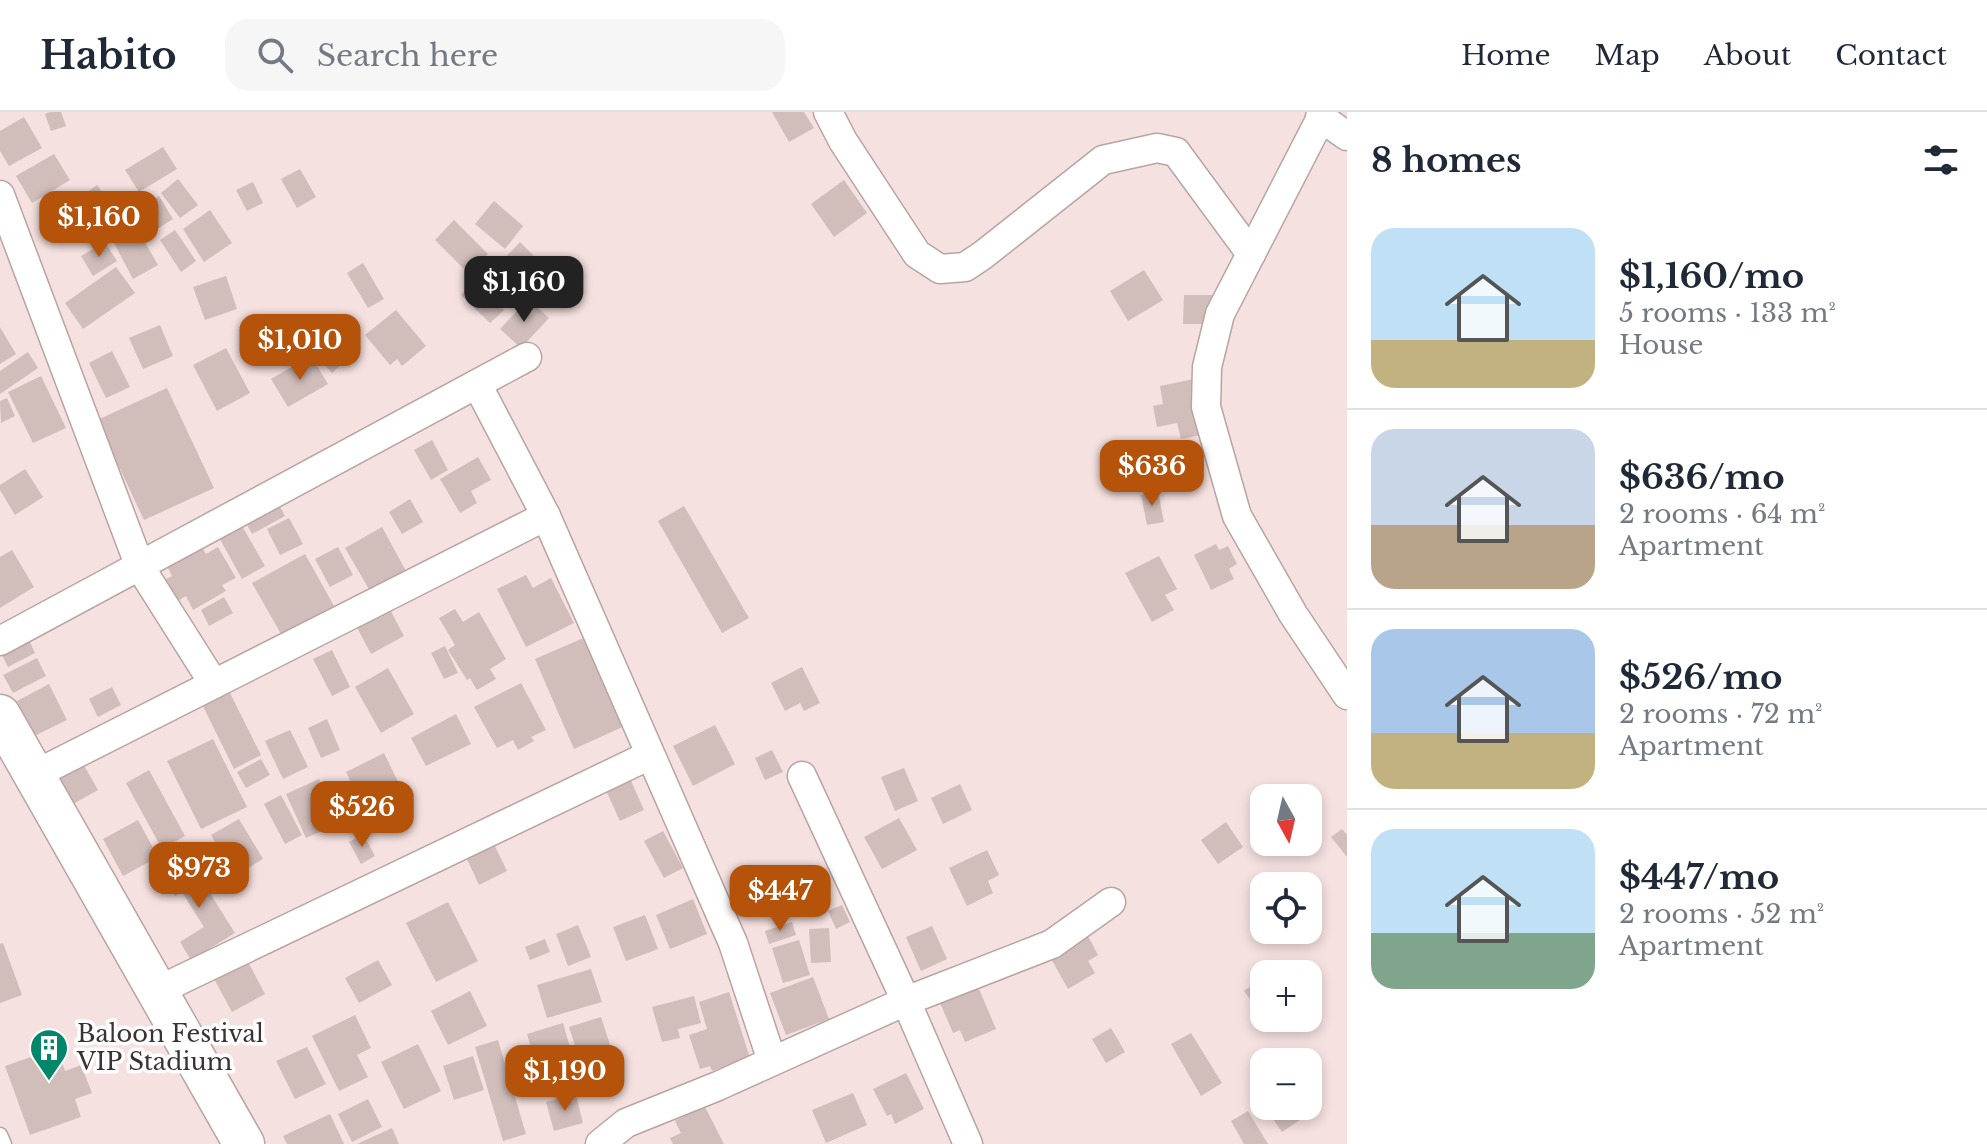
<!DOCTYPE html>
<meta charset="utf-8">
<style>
:root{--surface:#fff;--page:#f6f6f7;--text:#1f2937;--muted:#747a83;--line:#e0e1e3;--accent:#b45309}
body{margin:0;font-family:"Libre Baskerville",serif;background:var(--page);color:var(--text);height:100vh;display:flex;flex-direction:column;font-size:30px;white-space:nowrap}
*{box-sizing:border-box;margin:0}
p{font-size:26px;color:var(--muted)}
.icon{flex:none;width:44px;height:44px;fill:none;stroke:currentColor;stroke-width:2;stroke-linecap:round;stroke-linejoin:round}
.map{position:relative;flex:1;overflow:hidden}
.panel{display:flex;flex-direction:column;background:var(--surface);width:640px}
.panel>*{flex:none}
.needle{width:52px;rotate:172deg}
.tools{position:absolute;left:1250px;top:672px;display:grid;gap:16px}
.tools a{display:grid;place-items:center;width:72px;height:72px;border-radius:16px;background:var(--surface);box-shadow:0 4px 12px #0003;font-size:40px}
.price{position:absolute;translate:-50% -68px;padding:0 18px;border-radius:16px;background:var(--accent);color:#fff;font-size:26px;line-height:52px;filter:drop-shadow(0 2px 4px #0008)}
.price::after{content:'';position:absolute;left:50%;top:48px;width:24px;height:18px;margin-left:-12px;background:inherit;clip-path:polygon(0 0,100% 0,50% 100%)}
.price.on{background:#222;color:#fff}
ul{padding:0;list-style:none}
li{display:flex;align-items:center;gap:24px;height:200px;padding:0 24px}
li+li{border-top:2px solid var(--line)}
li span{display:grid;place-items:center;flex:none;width:224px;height:160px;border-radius:24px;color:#555}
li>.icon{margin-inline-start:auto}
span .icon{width:96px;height:96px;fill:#fffc;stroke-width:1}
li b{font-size:34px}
h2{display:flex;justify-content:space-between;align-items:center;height:96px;padding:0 24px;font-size:34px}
header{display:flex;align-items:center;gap:48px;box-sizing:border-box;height:112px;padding:0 40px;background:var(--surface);border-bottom:2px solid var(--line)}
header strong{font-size:38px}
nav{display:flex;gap:44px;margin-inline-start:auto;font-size:28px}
.search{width:560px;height:72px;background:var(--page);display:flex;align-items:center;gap:20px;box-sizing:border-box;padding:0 28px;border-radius:24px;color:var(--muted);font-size:30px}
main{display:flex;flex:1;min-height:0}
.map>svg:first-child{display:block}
.building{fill:#d1bebb}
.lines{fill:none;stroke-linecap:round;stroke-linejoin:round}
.service-casing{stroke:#b8a5a3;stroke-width:17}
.minor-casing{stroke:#b8a5a3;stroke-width:31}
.secondary-casing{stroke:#b8a5a3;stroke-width:43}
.service{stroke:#fff;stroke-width:14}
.minor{stroke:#fff;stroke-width:28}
.secondary{stroke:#fff;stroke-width:40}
.labels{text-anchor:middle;stroke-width:7;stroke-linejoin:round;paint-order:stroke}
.poi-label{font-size:24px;fill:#3b3333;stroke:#fff;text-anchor:start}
</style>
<header>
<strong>Habito</strong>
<div class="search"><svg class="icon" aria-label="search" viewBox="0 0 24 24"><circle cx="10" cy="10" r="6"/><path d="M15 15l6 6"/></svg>Search here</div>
<nav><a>Home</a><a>Map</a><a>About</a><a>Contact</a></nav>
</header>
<main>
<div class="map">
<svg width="1347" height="1032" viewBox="0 0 1347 1032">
<rect width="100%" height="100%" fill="#f5e1df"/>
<g class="building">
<polygon points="50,0 61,0 66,14 51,19 45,2"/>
<polygon points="772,0 804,0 814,16 789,30"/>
<polygon points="24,5 42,36 9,54 0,39 0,19"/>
<polygon points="163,35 177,57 139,80 125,58"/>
<polygon points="54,42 70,68 32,91 16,64"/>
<polygon points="300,57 316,85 297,96 281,67"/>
<polygon points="178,67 198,93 180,106 161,81"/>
<polygon points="844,68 867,101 834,125 811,92"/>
<polygon points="253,70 263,91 247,99 236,78"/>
<polygon points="97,73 113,95 88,113 72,91"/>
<polygon points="159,84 173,107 157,117 143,94"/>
<polygon points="494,89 523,114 505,137 475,112"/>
<polygon points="210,98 232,131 204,150 183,117"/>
<polygon points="454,108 488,142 468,161 435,128"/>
<polygon points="138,118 158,153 133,167 114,131"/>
<polygon points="175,118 196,149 181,160 160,128"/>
<polygon points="105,130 117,149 93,164 81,144"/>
<polygon points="520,130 546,156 528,176 501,150"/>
<polygon points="363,151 384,187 368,196 347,161"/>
<polygon points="494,151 524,182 508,196 479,166"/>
<polygon points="116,155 135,181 83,217 65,191"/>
<polygon points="1144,158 1163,188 1128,209 1110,179"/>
<polygon points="226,164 237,197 205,208 193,175"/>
<polygon points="475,169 504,198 490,211 461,183"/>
<polygon points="1184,183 1213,183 1212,212 1183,212"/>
<polygon points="528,187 549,206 521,236 500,217"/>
<polygon points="396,198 426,234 402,254 397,247 390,253 365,223"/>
<polygon points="160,213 173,244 143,257 129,226"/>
<polygon points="0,215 16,242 0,252"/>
<polygon points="327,227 347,247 332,261 313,241"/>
<polygon points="226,236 250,281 217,299 193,253"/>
<polygon points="112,239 130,275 106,286 89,251"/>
<polygon points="28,240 38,256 0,282 0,259"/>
<polygon points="311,244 328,272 288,295 271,267"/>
<polygon points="41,264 66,316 33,331 8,280"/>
<polygon points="1194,267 1206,322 1181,327 1177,311 1157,315 1153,294 1163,292 1160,274"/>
<polygon points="167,276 214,376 144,408 97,308"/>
<polygon points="7,286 15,304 1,311 0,289"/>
<polygon points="432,328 448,358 431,368 414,338"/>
<polygon points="478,345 491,368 471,379 477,391 460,401 440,367"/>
<polygon points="25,357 43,385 15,403 0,378 0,373"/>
<polygon points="1158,380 1164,410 1147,413 1141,383"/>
<polygon points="276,387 285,404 252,422 243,405"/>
<polygon points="410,387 423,410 402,422 389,400"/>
<polygon points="684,394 749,506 722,521 658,409"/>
<polygon points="289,406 303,432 280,443 267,417"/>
<polygon points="238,407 265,454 242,467 216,420"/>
<polygon points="382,415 406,459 370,479 345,436"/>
<polygon points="1216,432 1219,438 1228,434 1237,452 1229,457 1234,467 1211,478 1194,443"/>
<polygon points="201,434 206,442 218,435 236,466 222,473 226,479 193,498 186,484 173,492 160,470 172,464 167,454"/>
<polygon points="338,435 353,463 330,475 315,447"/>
<polygon points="12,438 34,475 0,496 0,445"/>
<polygon points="305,442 334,494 281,522 252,471"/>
<polygon points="1159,444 1177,477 1165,483 1174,498 1152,510 1125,461"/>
<polygon points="526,463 533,476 551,466 574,511 526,535 497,477"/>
<polygon points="224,485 233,501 209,514 201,498"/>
<polygon points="386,490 404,524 371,542 353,508"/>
<polygon points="455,497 463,510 479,500 506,547 490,557 496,567 477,578 470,566 467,568 448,538 455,533 439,506"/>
<polygon points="26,522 35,541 8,555 0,539"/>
<polygon points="588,524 627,613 574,637 535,547"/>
<polygon points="445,534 458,561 444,567 431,541"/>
<polygon points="332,538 350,575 332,584 313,547"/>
<polygon points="37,546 46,564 13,581 3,563"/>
<polygon points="802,555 820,591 804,599 800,591 785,599 771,571"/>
<polygon points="388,556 414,602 381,621 355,575"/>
<polygon points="521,571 546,618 531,625 534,629 518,638 513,628 497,636 474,595"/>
<polygon points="49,572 67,608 34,624 17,589"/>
<polygon points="112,575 121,593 98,605 89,587"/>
<polygon points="227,575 261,643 234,657 200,588"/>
<polygon points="456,602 471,632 426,654 411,626"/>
<polygon points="327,607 340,638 321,646 308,616"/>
<polygon points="715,613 735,652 693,674 673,634"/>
<polygon points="290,618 308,655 283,667 265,629"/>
<polygon points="213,627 247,695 201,717 167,649"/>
<polygon points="772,638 783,660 765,668 755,646"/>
<polygon points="384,641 401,676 363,694 346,660"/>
<polygon points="261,647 270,663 246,676 237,660"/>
<polygon points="81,648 98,678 73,692 56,662"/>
<polygon points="904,656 918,689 895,699 881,665"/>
<polygon points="149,658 185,724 162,737 126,671"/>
<polygon points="628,662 644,698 620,709 603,672"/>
<polygon points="319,667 340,711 306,726 286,682"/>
<polygon points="960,672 972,698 943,712 931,686"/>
<polygon points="281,683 302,723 285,732 264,692"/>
<polygon points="899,706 917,738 882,757 864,725"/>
<polygon points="239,707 263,747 240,761 236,756 231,758 211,723"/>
<polygon points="138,708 158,745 123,764 103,727"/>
<polygon points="1226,710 1243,735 1218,752 1201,728"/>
<polygon points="1342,717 1347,723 1347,745 1331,725"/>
<polygon points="663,719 683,756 664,766 644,729"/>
<polygon points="363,722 375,744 361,752 349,730"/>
<polygon points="494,732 507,759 479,773 466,745"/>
<polygon points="987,738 999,763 988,769 993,781 967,794 949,756"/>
<polygon points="189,748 235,821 191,848 180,830 204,815 182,780 175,784 162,764"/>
<polygon points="755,766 766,788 745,799 734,777"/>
<polygon points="693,787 707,822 670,837 656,803"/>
<polygon points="448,790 478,849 436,870 406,811"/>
<polygon points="842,793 850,810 836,817 828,799"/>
<polygon points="645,803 658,837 626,849 613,815"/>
<polygon points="792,810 796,823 769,832 765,819"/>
<polygon points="578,813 591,845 568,854 556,822"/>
<polygon points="932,814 947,847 921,859 906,825"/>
<polygon points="829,816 831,850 811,851 809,817"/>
<polygon points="1087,822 1098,843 1088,849 1095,861 1068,877 1049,843"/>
<polygon points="545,827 550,840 530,848 525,835"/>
<polygon points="799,828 810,863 783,871 772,836"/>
<polygon points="3,831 22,883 0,891 0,832"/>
<polygon points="246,846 265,882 232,900 212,863"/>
<polygon points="378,848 392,873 359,891 345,866"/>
<polygon points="591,857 602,890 547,906 537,873"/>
<polygon points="1264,864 1264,906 1244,879"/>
<polygon points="813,865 829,907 786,923 770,881"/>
<polygon points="976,870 996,917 965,930 960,918 953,921 938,886"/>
<polygon points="470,879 487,914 448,933 431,899"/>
<polygon points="729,880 750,946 712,959 710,954 700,957 689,923 707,917 699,890"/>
<polygon points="694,884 701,911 678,917 680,926 662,930 652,895"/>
<polygon points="355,903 371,936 357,943 368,965 339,979 312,924"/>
<polygon points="601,905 614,945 582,955 569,915"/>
<polygon points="563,911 576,956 540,967 527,922"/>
<polygon points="1111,916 1125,940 1106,951 1092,927"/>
<polygon points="1191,921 1222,971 1201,984 1171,932"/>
<polygon points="498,928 526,1022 503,1029 475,935"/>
<polygon points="418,932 441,979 404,997 381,950"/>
<polygon points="307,935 326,972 295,987 276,949"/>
<polygon points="57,936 65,959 81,953 92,981 75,987 81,1005 30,1023 5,954"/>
<polygon points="473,944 484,978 454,988 443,954"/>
<polygon points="906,961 924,997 895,1012 891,1002 887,1004 873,977"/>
<polygon points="853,981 867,1013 826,1031 812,998"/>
<polygon points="576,983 583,1011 554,1019 546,990"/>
<polygon points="368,987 382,1015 352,1030 338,1002"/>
<polygon points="704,993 724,1032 673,1032 670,1026 681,1021 675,1009"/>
<polygon points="1264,994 1308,994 1312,1000 1282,1020"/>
<polygon points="1248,999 1268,1032 1244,1032 1231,1009"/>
<polygon points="330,1002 344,1032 287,1032 283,1024"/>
<polygon points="392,1016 399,1032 357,1032"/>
</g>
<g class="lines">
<defs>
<polyline id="service" points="0,1023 4,1032"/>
<g id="minor">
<polyline points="828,0 843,29 917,142 940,157 965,155 983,143 1103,48 1157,36 1176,40 1251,142"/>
<polyline points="1324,0 1220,202 1207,255 1206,295 1237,404 1293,502 1347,583"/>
<polyline points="1320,5 1347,24"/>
<polyline points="0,83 140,455 214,572"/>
<polyline points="477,272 546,404 733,831 772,949"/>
<polyline points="0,529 527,245"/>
<polyline points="34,663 546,404"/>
<polyline points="802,664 906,889 968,1032"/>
<polyline points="157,879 650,643"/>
<polyline points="600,1032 626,1011 718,974 906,889 1052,832 1111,790"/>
</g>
<polyline id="secondary" points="0,603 244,1032"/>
</defs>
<use href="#service" class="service-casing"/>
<use href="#minor" class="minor-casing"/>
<use href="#secondary" class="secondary-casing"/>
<use href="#service" class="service"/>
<use href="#minor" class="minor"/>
<use href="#secondary" class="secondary"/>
</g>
<defs>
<symbol id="building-pin" viewBox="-11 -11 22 30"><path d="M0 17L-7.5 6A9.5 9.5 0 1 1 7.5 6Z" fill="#02876b" stroke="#fff"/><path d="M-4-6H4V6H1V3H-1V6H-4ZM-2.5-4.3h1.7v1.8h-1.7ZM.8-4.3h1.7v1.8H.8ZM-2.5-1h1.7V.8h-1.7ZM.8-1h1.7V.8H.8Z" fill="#fff"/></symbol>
</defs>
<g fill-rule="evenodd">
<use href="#building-pin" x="27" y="914" width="44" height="60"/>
</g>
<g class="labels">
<g class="poi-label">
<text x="77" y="930">Baloon Festival<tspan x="77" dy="28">VIP Stadium</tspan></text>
</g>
</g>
</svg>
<div class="tools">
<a><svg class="needle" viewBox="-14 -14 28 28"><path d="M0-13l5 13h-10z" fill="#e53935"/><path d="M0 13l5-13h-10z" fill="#747a83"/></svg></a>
<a><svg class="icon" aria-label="locate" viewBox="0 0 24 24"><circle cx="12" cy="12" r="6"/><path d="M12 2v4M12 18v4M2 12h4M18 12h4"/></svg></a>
<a>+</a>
<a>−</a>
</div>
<b class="price" style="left:99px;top:147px">$1,160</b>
<b class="price on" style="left:524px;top:212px">$1,160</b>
<b class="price" style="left:300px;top:270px">$1,010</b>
<b class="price" style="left:1152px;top:396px">$636</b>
<b class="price" style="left:362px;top:737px">$526</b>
<b class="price" style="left:199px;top:798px">$973</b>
<b class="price" style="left:780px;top:821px">$447</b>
<b class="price" style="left:565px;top:1001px">$1,190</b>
</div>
<section class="panel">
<h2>8 homes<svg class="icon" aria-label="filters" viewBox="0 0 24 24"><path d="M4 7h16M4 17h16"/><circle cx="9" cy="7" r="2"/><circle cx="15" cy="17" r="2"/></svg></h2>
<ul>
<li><span style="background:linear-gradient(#bfe0f5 70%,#c2b280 0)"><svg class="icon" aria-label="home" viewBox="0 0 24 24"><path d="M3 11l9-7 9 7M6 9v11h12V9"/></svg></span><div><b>$1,160/mo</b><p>5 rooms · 133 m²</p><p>House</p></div></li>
<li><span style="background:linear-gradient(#c9d6e8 60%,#b9a48a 0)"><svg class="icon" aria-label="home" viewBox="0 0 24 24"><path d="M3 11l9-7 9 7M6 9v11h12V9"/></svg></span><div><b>$636/mo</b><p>2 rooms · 64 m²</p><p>Apartment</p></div></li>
<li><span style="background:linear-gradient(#a9c7e8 65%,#c2b280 0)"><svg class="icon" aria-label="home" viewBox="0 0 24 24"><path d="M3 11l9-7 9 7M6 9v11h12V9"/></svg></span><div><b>$526/mo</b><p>2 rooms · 72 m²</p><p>Apartment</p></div></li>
<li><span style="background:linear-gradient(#bfe0f5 65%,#7fa58c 0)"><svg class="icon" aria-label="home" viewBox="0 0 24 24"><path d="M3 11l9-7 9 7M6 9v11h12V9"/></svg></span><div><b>$447/mo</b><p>2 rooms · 52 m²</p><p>Apartment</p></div></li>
</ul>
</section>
</main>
